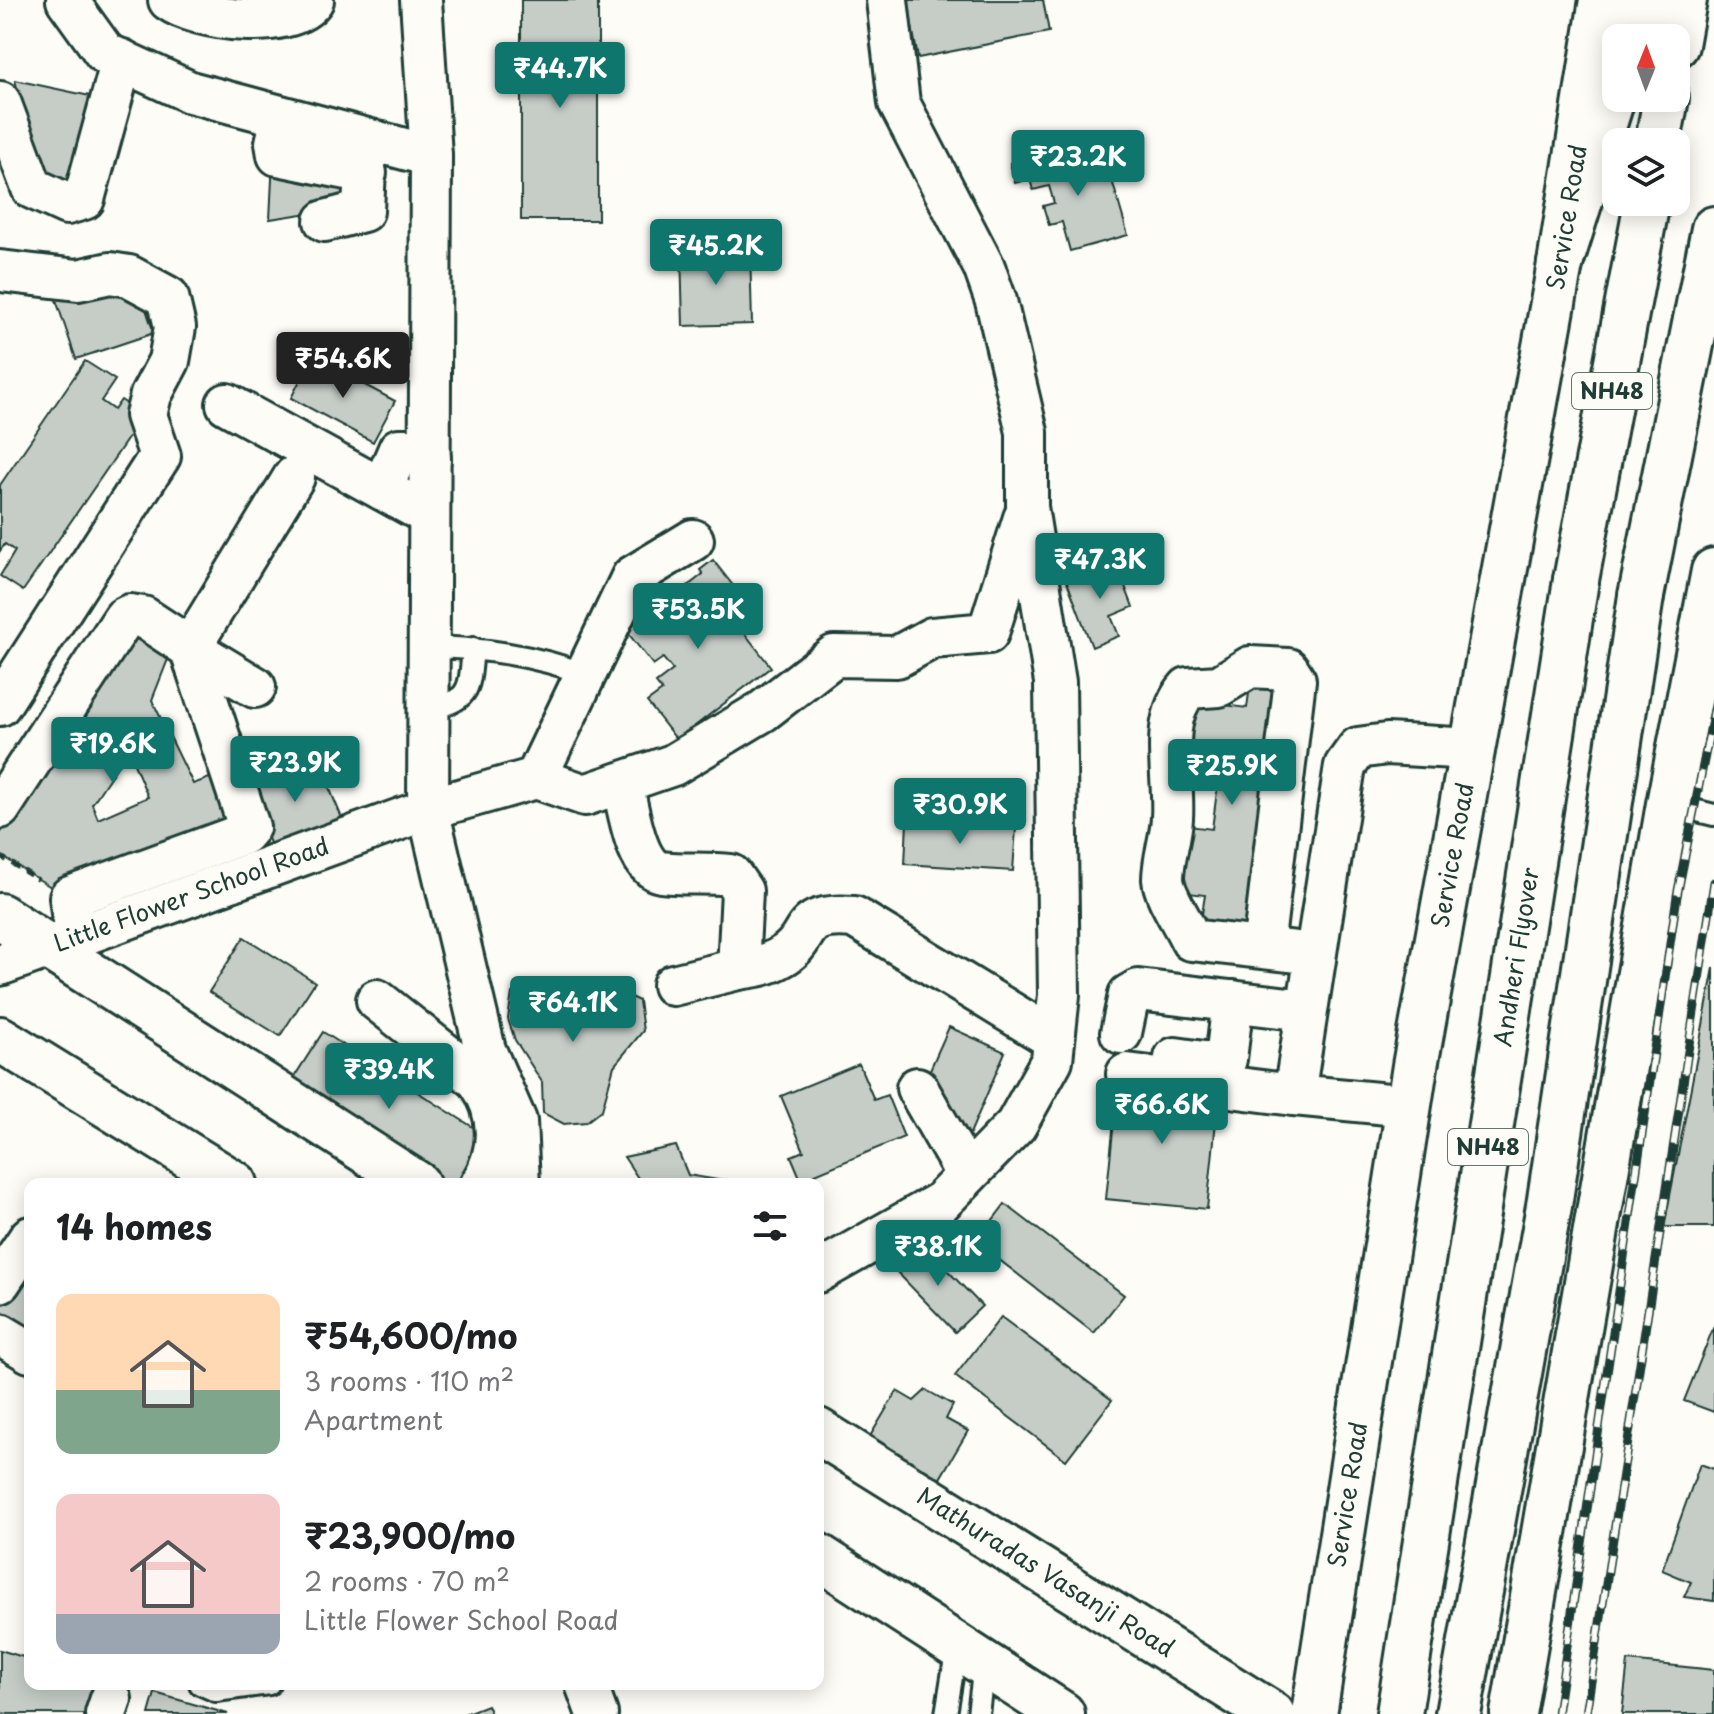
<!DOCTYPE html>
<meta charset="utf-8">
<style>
:root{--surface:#fff;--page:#f6f6f6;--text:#202124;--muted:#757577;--accent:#0f766e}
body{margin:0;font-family:"Playpen Sans",sans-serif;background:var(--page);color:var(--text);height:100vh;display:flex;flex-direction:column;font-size:30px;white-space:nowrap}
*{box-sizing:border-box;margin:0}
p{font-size:26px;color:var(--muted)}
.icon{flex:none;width:44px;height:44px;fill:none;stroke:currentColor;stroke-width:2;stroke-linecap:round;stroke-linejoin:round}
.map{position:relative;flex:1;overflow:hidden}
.details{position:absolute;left:24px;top:1178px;width:800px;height:512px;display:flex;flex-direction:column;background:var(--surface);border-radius:16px;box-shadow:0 4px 20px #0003}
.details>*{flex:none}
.needle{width:52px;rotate:1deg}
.fabs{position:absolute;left:1602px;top:24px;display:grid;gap:16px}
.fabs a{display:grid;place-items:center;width:88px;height:88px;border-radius:16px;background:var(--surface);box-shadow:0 4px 20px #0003;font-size:40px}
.price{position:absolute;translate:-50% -68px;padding:0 18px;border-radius:8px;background:var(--accent);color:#fff;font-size:26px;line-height:52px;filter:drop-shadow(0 2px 4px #0008)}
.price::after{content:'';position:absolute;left:50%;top:48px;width:24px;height:18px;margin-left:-12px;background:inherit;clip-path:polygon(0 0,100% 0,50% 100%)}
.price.on{background:#222;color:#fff}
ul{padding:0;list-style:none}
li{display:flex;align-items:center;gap:24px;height:200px;padding:0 32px}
li span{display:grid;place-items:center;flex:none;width:224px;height:160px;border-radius:16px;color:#555}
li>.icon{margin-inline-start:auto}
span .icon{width:96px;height:96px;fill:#fffc;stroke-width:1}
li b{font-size:34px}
h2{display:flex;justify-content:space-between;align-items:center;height:96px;padding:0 32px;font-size:34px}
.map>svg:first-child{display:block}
.building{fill:#c6cdc7;stroke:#1f3d34;stroke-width:2;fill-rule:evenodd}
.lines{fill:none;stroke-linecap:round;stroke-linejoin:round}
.service-casing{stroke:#1f3d34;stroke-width:26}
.minor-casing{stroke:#1f3d34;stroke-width:46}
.tertiary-casing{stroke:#1f3d34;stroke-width:50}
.secondary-casing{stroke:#1f3d34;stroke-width:50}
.trunk-casing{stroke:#1f3d34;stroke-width:50}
.motorway-casing{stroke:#1f3d34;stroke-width:50}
.path{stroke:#1f3d34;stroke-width:5;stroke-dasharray:8 6;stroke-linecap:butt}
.service{stroke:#fdfcf7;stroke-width:20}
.minor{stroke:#fdfcf7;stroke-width:40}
.tertiary{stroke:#fdfcf7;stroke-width:44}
.secondary{stroke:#fdfcf7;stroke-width:44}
.trunk{stroke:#fdfcf7;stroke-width:44}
.motorway{stroke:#fdfcf7;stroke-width:44}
.rail-casing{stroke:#1f3d34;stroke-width:9}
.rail{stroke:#fdfcf7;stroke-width:6;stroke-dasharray:18;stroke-linecap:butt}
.labels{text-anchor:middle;stroke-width:6;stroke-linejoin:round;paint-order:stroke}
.shield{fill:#fdfcf7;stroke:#62766e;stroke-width:2}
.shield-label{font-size:22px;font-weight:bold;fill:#1f3d34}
.street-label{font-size:24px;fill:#1f3d34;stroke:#fdfcf7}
</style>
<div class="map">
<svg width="1714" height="1714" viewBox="0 0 1714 1714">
<rect width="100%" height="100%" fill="#fdfcf7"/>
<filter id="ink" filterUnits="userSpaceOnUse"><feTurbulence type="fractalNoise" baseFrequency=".0125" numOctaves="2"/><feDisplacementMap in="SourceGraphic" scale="16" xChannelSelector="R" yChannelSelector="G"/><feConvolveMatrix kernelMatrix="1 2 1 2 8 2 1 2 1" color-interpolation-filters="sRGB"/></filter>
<g filter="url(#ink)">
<g class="building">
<rect x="521" y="0" width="77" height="220"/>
<polygon points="907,0 1043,0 1049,32 918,58"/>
<polygon points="15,80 104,99 76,191 42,182"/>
<polygon points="1100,139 1128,235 1070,251 1062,222 1049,225 1043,206 1054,203 1049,186 1033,190 1030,179 1015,183 1010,163 1044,154 1050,175 1085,165 1081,154 1093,150 1091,141"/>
<polygon points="273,159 362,182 361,205 270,219"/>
<polygon points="750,248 752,324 683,326 681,250"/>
<polygon points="128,256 154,333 76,359 50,282"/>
<polygon points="312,357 395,401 373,442 291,398"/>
<polygon points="85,361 115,380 101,401 114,410 121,400 144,415 23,591 0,576 15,551 5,544 0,551 0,485"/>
<polygon points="713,560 742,597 735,603 741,610 732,617 771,667 677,740 647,702 662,691 656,683 673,670 663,658 653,665 624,628 653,605 657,610 703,574 700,570"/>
<polygon points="1115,560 1133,607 1111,616 1119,636 1092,647 1066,579"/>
<path d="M133,629L172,649L152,700L193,784L215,776L236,827L62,894L0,855V834ZM128,750L148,797L98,819L92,804Z"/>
<polygon points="1251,678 1285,682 1254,934 1200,927 1205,895 1173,891 1181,825 1212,829 1221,761 1184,757 1192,701 1247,708"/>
<polygon points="316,756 344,823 274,853 246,785"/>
<polygon points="907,822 1016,828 1013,871 905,864"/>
<polygon points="244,937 315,982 280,1036 209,992"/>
<polygon points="1714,968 1714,1227 1664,1227"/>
<polygon points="529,981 552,983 574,997 590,998 613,989 639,1001 643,1031 614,1066 602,1110 586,1122 564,1124 543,1113 542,1082 515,1040 508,1019 512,993"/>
<polygon points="949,1027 1005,1052 966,1143 925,1081"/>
<polygon points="323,1032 490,1138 460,1184 445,1184 289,1085"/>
<polygon points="859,1064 874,1100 887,1095 904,1137 801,1180 791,1156 804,1151 781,1096"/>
<polygon points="1118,1082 1219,1092 1207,1209 1106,1199"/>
<polygon points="676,1146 688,1175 724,1181 724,1184 642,1184 624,1157"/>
<polygon points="1005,1204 1124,1295 1094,1333 976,1242"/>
<polygon points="922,1244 982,1306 955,1332 895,1270"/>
<polygon points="19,1271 30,1277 30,1335 0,1319 0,1303"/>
<polygon points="1001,1317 1112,1400 1066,1460 955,1376"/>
<polygon points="1714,1326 1714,1412 1684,1401"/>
<polygon points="926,1390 953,1405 946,1419 968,1431 936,1485 869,1438 897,1391 914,1401"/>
<polygon points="1700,1464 1714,1469 1714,1601 1684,1597 1691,1582 1662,1570"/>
<polygon points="0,1650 30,1659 30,1684 98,1684 90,1714 0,1714"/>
<polygon points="1628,1661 1714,1670 1714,1714 1622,1714"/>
<polygon points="155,1693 228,1714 149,1714"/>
<polygon points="487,1705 491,1714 464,1714"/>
</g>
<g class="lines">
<defs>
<g id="service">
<path d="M429,647C484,648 533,655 585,674"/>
<path d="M429,709C472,700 469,689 473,648"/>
<polyline points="1669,804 1714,815"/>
<polyline points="200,1684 216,1691 269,1684"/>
<polyline points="946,1714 957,1646"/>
<polyline points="978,1714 984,1664"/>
</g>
<g id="minor">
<polyline points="67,0 105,53 190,92 431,156"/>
<path d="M169,0C198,21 290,32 313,0"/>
<polyline points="421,0 431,156 428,809 485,1050 516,1121 519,1184"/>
<polyline points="0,102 32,188 67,204 84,199 122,60"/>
<polyline points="282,117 276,143 278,155 366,173"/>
<polyline points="325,221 363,211 366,147"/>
<polyline points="0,271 78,280 110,273 129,276 168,297 175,327 169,361 151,395 146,415 160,456 0,705"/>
<polyline points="227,404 429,515"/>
<polyline points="382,489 399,449 407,449 430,459"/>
<polyline points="255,687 190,648 294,477"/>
<polyline points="536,778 585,795 673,765 763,711 834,656 897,657 932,638 988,633 1024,518"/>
<path d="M622,783C628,805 635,868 661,872C682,875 708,872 731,875L742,891L738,969C753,967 768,965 781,957C815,938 793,912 854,917L1054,1039"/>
<polyline points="0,808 124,618 130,615 143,617 190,648 249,827 243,834 70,897 75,936"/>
<path d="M1263,948L1295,680L1288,669L1250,667L1219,686L1188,688C1158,722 1175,776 1172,818C1171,838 1163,859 1163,879C1164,895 1184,924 1191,940L1315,954"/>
<path id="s1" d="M0,965L428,809L536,778L632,577L693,540"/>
<polyline points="673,985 738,969"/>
<path d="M377,1000L478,1080C501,1113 501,1150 481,1184"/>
<polyline points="1121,1033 1129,995 1138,990 1305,1010"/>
<polyline points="1175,1058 1218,1064 1226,1059 1233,1001"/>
<polyline points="1127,1074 1294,1095"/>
<polyline points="917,1088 967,1175"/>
<polyline points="1409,1106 1294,1095 1345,766 1358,748 1387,744 1471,749"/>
<polyline points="818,1272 940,1203 1016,1125 1052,1060 1059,995 1055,682 1027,507 1027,432 996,301 984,267 899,103 887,0"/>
<polyline points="0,1282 30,1237"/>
<polyline points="0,1334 30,1352"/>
<polyline points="586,1684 597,1714"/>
<polyline points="106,1714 111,1699"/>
</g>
<g id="tertiary">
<path id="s2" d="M1314,1714L1415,1066L1560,264L1602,0"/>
<polyline points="1513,1714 1669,804 1714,571"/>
</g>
<g id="secondary">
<polyline points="0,916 417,1184"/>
<polyline points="0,1039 235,1184"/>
<path id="s3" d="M818,1431L1272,1714"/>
<polyline points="818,1556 1062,1714"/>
</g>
<g id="trunk">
<polyline points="1631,38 1643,0"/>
<polyline points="1676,45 1684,0"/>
<polyline points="1658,142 1666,98"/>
<polyline points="1560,264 1616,86"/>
<polyline points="1576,580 1647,202"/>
<polyline points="1641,596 1714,229"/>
</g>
<g id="motorway">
<path id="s4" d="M1399,1714L1576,580"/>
<polyline points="1458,1714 1549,1206 1641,596"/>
</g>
</defs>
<use href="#service" class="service-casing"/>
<use href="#minor" class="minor-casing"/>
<use href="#tertiary" class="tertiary-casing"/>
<use href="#secondary" class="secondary-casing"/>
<use href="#trunk" class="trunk-casing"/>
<use href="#motorway" class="motorway-casing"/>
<polyline class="path" points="0,856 38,880"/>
<use href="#service" class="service"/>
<use href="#minor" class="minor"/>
<use href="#tertiary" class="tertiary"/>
<use href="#secondary" class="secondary"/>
<use href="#trunk" class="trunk"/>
<use href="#motorway" class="motorway"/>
<defs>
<g id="rail">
<polyline points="1557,1714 1677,896 1714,710"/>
<polyline points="1586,1714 1714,882"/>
</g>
</defs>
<use href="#rail" class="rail-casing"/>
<use href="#rail" class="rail"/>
</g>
</g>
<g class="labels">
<g class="shield">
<rect x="1572" y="373" width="80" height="36" rx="6"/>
<rect x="1448" y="1129" width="80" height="36" rx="6"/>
</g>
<g class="shield-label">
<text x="1612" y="399">NH48</text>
<text x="1488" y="1155">NH48</text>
</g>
<g class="street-label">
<text dy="8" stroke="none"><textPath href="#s2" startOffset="1518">Service Road</textPath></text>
<text dy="8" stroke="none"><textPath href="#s2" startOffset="870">Service Road</textPath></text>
<text dy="8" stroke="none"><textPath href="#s1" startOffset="204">Little Flower School Road</textPath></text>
<text dy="8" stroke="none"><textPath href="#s4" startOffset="766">Andheri Flyover</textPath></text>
<text dy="8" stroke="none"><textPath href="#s2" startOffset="222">Service Road</textPath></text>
<text dy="8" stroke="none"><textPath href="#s3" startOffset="268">Mathuradas Vasanji Road</textPath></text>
</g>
</g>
</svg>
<div class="fabs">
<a><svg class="needle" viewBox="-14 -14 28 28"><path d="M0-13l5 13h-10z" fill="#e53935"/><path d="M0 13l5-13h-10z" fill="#757577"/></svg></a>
<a><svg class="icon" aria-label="layers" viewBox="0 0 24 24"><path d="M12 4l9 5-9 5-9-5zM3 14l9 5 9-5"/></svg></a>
</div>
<b class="price" style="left:560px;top:110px">₹44.7K</b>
<b class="price" style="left:1078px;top:198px">₹23.2K</b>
<b class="price" style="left:716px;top:287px">₹45.2K</b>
<b class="price on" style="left:343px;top:400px">₹54.6K</b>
<b class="price" style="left:1100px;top:601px">₹47.3K</b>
<b class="price" style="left:698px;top:651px">₹53.5K</b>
<b class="price" style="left:113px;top:785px">₹19.6K</b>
<b class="price" style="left:295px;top:804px">₹23.9K</b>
<b class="price" style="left:1232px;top:807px">₹25.9K</b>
<b class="price" style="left:960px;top:846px">₹30.9K</b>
<b class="price" style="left:573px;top:1044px">₹64.1K</b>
<b class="price" style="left:389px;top:1111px">₹39.4K</b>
<b class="price" style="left:1162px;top:1146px">₹66.6K</b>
<b class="price" style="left:938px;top:1288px">₹38.1K</b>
<section class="details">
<h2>14 homes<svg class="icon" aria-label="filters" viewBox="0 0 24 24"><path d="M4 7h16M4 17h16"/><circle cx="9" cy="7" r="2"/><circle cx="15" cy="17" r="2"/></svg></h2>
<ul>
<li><span style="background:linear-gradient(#ffd9b3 60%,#7fa58c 0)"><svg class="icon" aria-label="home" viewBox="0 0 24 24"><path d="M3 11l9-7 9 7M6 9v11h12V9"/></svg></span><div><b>₹54,600/mo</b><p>3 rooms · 110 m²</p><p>Apartment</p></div></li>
<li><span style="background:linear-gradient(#f6c9c9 75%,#9aa5b1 0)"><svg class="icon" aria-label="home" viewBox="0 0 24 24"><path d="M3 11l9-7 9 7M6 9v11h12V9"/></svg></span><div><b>₹23,900/mo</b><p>2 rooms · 70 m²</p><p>Little Flower School Road</p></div></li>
</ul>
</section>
</div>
